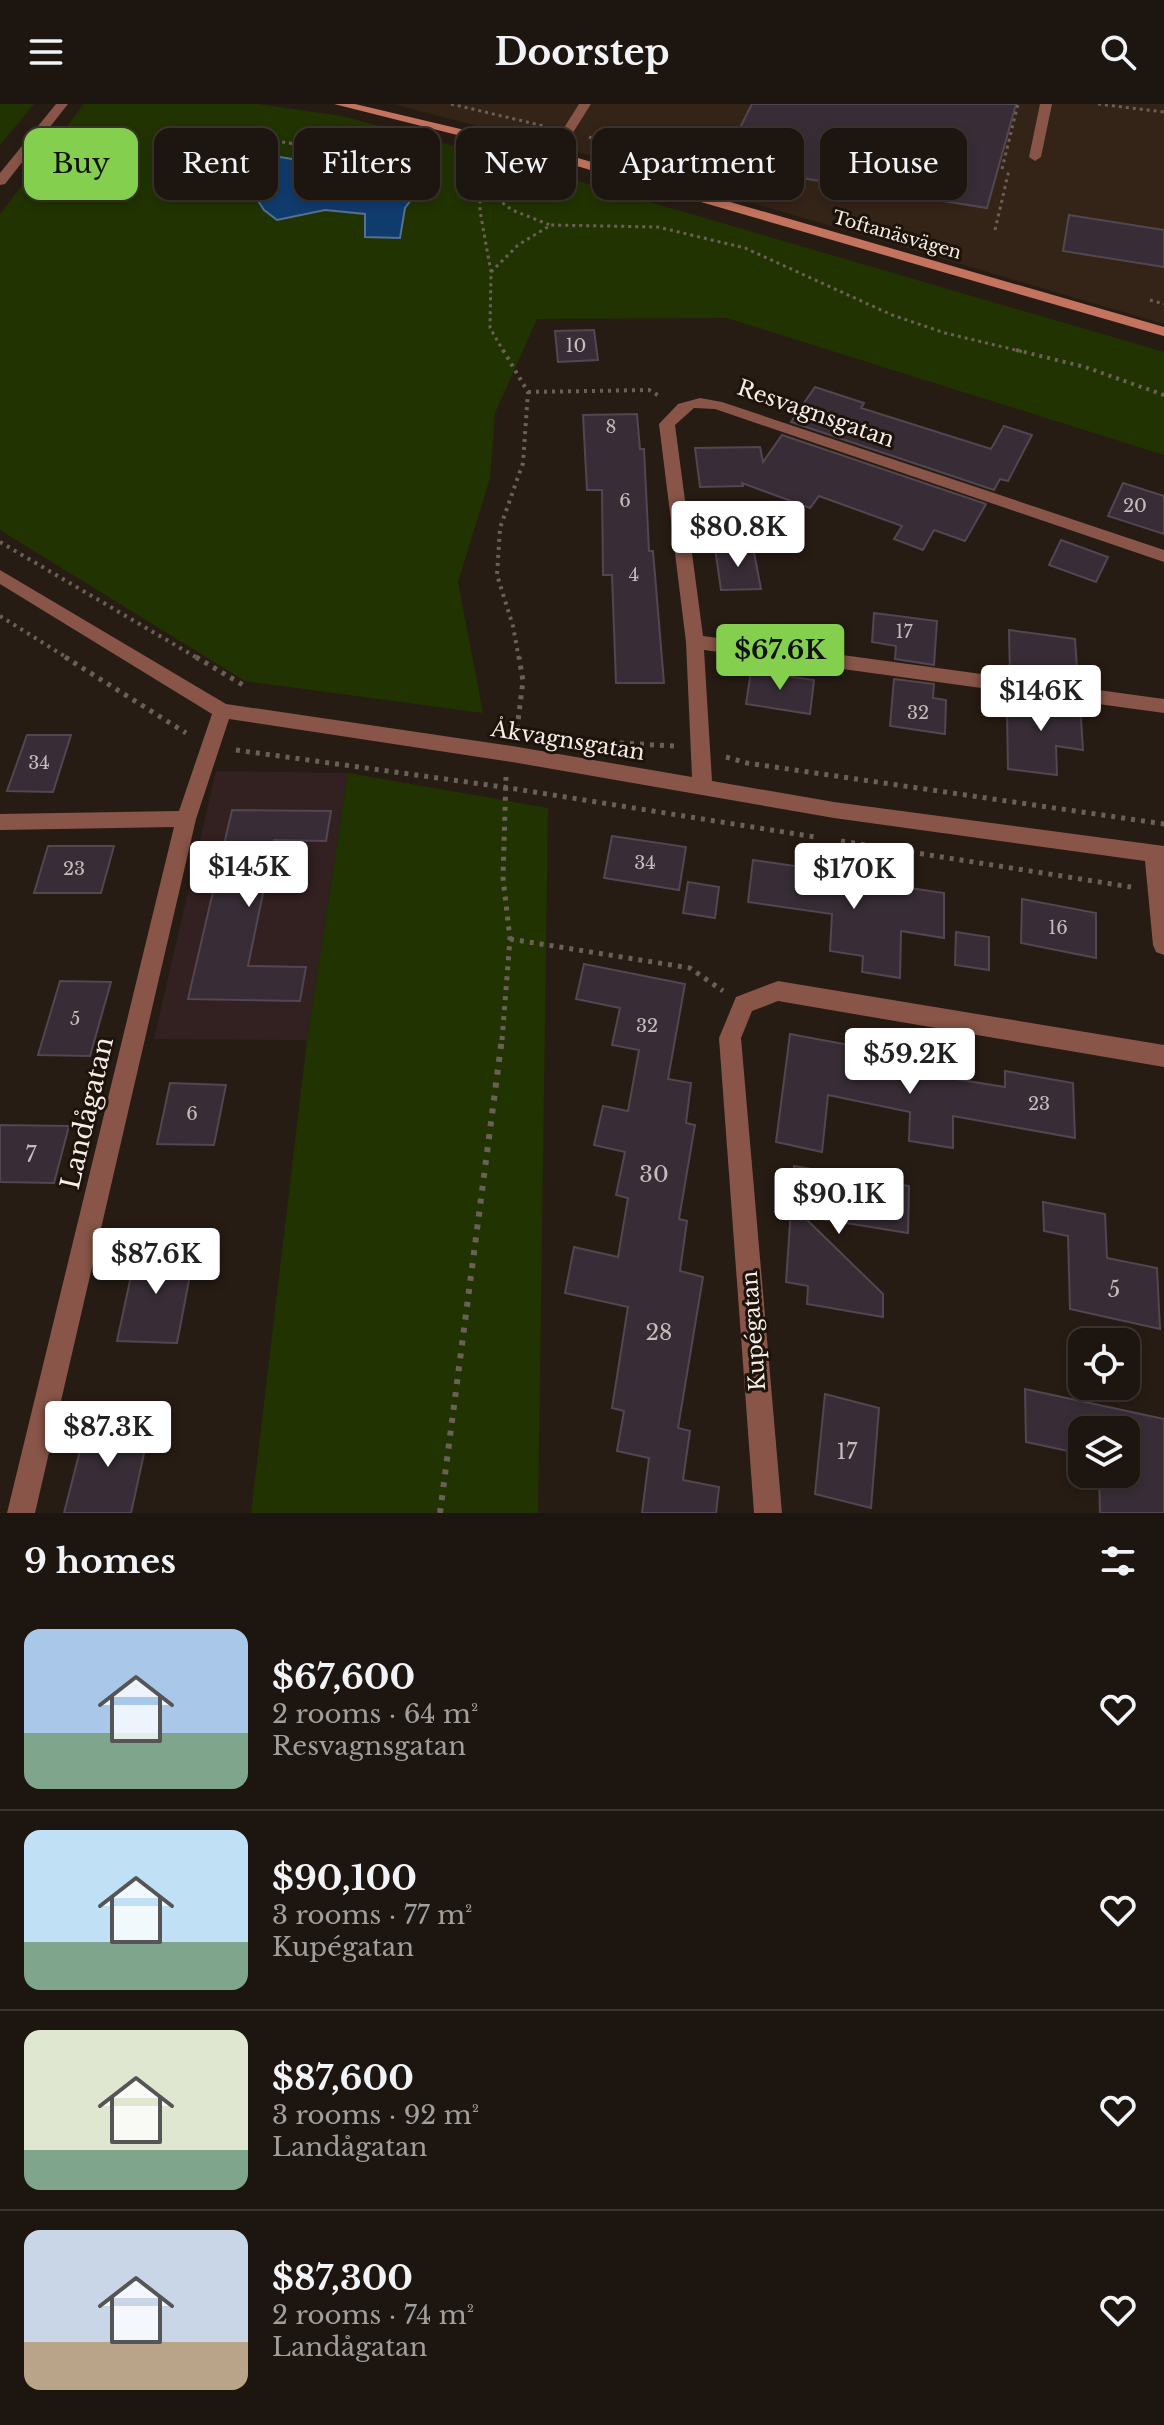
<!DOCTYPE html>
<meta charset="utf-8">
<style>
:root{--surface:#1d150f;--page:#2a221d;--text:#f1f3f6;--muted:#a09f9e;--line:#3b342f;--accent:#84cf4d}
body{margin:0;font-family:"Libre Baskerville",serif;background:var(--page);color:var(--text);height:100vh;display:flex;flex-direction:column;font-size:30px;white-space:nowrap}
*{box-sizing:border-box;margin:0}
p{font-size:26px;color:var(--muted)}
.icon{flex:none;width:44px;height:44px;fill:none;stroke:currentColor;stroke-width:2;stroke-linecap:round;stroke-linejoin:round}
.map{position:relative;height:1409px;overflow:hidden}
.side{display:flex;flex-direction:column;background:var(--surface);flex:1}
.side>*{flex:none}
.hud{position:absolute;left:24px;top:24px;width:1116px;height:72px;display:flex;gap:16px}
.buttons{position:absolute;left:1068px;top:1224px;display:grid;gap:16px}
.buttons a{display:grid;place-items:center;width:72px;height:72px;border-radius:16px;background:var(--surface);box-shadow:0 4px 12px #0003,0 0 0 2px var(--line);font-size:40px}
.price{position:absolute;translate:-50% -68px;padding:0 18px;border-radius:8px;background:#fff;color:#222;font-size:26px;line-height:52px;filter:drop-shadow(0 2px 4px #0008)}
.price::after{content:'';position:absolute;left:50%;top:48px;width:24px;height:18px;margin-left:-12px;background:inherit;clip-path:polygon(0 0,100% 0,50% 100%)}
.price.current{background:var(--accent);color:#111}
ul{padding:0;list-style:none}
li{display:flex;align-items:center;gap:24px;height:200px;padding:0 24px}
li+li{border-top:2px solid var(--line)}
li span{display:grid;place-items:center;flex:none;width:224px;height:160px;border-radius:16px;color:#555}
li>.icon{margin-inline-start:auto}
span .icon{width:96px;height:96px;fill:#fffc;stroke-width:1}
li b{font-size:34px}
h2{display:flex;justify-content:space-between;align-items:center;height:96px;padding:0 24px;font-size:34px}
.chip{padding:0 28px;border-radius:16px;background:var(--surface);box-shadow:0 4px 12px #0003,0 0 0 2px var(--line);font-size:28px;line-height:72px}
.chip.current{background:var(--accent);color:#111}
header{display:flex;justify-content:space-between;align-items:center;height:104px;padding:0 24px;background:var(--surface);font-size:36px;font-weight:700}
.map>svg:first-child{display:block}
.built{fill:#342317}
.education{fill:#332021}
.green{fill:#213300}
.water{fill:#103b6d;stroke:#557092;stroke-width:2}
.building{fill:#382d36;stroke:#524650;stroke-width:2}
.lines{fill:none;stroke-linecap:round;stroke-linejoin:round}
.path-far3{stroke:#6a6058;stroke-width:3;stroke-dasharray:3 4;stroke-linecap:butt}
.path-far2{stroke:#6a6058;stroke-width:4;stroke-dasharray:3 5;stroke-linecap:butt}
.path-far1{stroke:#6a6058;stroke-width:5;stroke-dasharray:4 6;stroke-linecap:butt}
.path{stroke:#6a6058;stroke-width:6;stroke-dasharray:5 8;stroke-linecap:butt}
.lane{fill:#885548;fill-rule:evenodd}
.street{fill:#885548;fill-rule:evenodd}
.secondary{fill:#c4735e;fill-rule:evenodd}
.labels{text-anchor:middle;stroke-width:6;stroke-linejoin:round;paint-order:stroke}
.far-street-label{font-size:18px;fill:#f5ede7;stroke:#1d130b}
.number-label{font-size:18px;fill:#c6bdbb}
.street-label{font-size:22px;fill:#f5ede7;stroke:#1d130b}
.near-number-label{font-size:22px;fill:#c6bdbb}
.near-street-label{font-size:26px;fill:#f5ede7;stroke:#1d130b}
</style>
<header><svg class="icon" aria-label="menu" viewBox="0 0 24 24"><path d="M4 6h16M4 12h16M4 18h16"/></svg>Doorstep<svg class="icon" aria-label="search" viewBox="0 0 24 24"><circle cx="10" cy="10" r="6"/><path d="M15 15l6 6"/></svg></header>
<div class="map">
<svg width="1164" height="1409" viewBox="0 0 1164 1409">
<rect width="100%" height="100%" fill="#271c14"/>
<polygon class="built" points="393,0 1164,0 1164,220 593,52"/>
<polygon class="education" points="216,667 348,669 307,936 154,935"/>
<g class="green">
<polygon points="0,0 34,0 0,41"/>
<polygon points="84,0 258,0 342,12 509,57 1164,248 1164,351 727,214 537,215 495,309 490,374 458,478 483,609 245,577 0,426 0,110"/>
<polygon points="348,669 548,704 538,1409 251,1409 307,936"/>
</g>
<polygon class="water" points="280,53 304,57 308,69 374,58 432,68 405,104 400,134 365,133 365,110 325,106 277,116 264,106 244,75"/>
<g class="building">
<polygon points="752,0 1016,0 987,104 721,61"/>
<polygon points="1069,111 1164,126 1164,163 1063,147"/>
<polygon points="594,226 598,256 558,258 555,227"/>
<polygon points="815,283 864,299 861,304 991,345 1004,322 1032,331 1008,377 1000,375 994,386 791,318"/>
<polygon points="637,310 640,345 644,345 649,447 653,447 664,579 616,579 612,471 603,471 602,386 587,386 583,311"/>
<polygon points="782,331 986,400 965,437 934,426 923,446 894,435 902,422 819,392 810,404 742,379 743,382 700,383 695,344 760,343 763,358"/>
<polygon points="1123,379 1164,392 1164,430 1108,412"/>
<polygon points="1061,436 1108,453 1096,478 1049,461"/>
<polygon points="753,443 761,485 721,486 715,444"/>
<polygon points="874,509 937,517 934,561 895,555 896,542 872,538"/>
<polygon points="1009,526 1075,535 1078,580 1010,571"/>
<polygon points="751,567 814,576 810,610 746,600"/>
<polygon points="894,575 934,580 933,594 946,596 945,630 890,622"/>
<polygon points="1011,591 1080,600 1083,646 1056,642 1057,671 1008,665 1007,609 1011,610"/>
<polygon points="27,631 71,631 53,688 7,687"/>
<polygon points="232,706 331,707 326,737 274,736 248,862 306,863 300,897 188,895"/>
<polygon points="612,732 686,743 679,786 604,774"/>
<polygon points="48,742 114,742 101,789 34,789"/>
<polygon points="753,756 823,766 823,771 944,789 944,834 901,827 900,874 862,868 863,852 830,847 832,810 748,798"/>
<polygon points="688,778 719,783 715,814 683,809"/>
<polygon points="1022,795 1096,809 1096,854 1021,839"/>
<polygon points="956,828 989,833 989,866 955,861"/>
<polygon points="584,860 685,880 668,975 691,979 686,1019 695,1021 679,1115 687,1117 680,1167 703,1173 678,1324 690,1327 683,1376 719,1383 716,1409 642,1409 649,1354 617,1347 624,1307 612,1304 628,1203 565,1189 574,1143 618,1153 628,1094 616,1091 625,1048 594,1041 603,1002 628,1007 639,946 612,941 620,904 576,895"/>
<polygon points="60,877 111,878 90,952 38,951"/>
<polygon points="790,930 876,946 874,962 1005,983 1005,967 1073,979 1075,1034 953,1012 953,1044 909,1037 910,1008 828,991 822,1048 776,1038"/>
<polygon points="170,979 226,981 214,1041 157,1040"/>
<polygon points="0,1021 69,1022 54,1079 0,1078"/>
<polygon points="794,1062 909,1082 908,1129 803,1112 883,1190 883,1213 807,1200 808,1182 786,1178"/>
<polygon points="1043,1098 1105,1110 1107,1154 1157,1164 1160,1225 1070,1205 1068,1132 1044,1127"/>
<polygon points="137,1144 195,1145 177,1239 117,1237"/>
<polygon points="1025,1285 1164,1315 1164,1409 1100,1409 1099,1370 1126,1370 1126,1326 1082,1326 1082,1350 1026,1338"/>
<polygon points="825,1290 879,1304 871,1404 815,1390"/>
<polygon points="87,1319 150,1322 131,1409 64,1409"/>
</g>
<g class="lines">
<g class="path-far3">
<polyline points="451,0 544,22"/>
<polyline points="1098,0 1164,8"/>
<path d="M255,31C300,45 339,45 384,32"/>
<polyline points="589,33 671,58"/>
<polyline points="392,36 420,51"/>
<polyline points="486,56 480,65 480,107 491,168 490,224 504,248"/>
<polyline points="1002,65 1018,0"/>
<polyline points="480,82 512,106 550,121"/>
<polyline points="995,126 1009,66"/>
<polyline points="491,168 518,141 551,121 658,123 745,144 892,211 945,229 1024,248"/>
<polyline points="1150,196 1164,200"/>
</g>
<g class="path-far2">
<polyline points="503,246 528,288 523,359 500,424 497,471 513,522 519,555"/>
<polyline points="1016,246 1085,263 1164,291"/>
<polyline points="528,288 649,286 661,293"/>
<polyline points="0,438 199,555"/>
<polyline points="0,512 69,555"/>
</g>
<g class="path-far1">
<polyline points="65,553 186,629"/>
<polyline points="196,553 243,581"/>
<polyline points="517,625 523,577 519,553"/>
<polyline points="620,639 674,642"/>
<polyline points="236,646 503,683 815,733"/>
<polyline points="726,653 747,659 1164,720"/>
<polyline points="841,737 1131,783"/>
<polyline points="510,835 690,864 723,887"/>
<polyline points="502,936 510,835 503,774 506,673"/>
</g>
<polyline class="path" points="440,1409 502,934"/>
<polygon class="lane" points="1040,0 1052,0 1041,53 1035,57 1029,53"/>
<g class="street">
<polygon points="56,0 68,0 5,80 0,81 0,69"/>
<polygon points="579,0 591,0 557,54 549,54 547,51"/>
<polygon points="700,294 722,298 1164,446 1164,458 715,305 694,304 675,321 703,532 1164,595 1164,609 704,546 712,677 834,698 1164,742 1164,851 1156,848 1153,841 1145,757 834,714 512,658 229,615 196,715 35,1409 7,1409 174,723 0,726 0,710 179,707 212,610 0,480 0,466 226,600 512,642 692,673 686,538 659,320 678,300"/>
<polygon points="778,877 1164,941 1164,963 778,897 752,907 741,934 782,1409 754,1409 719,934 736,893"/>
</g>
<polygon class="secondary" points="334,0 355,0 557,48 1164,223 1164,232 549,54"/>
</g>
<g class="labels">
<g class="far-street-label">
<text transform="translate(897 131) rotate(16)" y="6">Toftanäsvägen</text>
</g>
<g class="number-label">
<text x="576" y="248">10</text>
<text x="611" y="329">8</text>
<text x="625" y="403">6</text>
<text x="1135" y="408">20</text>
<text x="634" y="477">4</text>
<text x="904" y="534">17</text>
<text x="918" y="615">32</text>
<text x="39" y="665">34</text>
<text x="645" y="765">34</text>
<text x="74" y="771">23</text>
<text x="1058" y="830">16</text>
<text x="75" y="921">5</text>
<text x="647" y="928">32</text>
<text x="1039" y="1006">23</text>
<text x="192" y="1016">6</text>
</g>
<g class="street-label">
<text transform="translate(816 309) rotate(19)" y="8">Resvagnsgatan</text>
<text transform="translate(568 636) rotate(9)" y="8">Åkvagnsgatan</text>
<text transform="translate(753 1227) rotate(-94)" y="8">Kupégatan</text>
</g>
<g class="near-number-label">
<text x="31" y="1058">7</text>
<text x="654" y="1078">30</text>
<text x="1114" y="1193">5</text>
<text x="659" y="1236">28</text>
<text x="847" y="1355">17</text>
</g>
<g class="near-street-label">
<text transform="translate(87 1009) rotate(-77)" y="9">Landågatan</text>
</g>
</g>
</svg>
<div class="buttons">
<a><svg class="icon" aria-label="locate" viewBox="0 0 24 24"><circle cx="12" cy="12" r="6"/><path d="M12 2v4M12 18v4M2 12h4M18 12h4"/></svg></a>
<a><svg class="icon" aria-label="layers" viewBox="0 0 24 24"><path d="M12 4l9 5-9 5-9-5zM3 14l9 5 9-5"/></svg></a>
</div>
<b class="price" style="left:738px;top:465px">$80.8K</b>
<b class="price current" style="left:780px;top:588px">$67.6K</b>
<b class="price" style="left:1041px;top:629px">$146K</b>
<b class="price" style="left:249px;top:805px">$145K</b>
<b class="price" style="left:854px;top:807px">$170K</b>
<b class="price" style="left:910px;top:992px">$59.2K</b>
<b class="price" style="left:839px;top:1132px">$90.1K</b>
<b class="price" style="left:156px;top:1192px">$87.6K</b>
<b class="price" style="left:108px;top:1365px">$87.3K</b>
<div class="hud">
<a class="chip current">Buy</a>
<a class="chip">Rent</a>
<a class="chip">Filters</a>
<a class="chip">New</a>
<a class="chip">Apartment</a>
<a class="chip">House</a>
</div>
</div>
<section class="side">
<h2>9 homes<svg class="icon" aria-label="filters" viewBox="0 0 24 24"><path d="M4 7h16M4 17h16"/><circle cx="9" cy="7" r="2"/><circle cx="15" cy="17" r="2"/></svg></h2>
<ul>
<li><span style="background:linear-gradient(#a9c7e8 65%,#7fa58c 0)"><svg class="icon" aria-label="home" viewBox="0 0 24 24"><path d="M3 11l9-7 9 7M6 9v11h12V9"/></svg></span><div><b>$67,600</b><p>2 rooms · 64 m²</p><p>Resvagnsgatan</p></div><svg class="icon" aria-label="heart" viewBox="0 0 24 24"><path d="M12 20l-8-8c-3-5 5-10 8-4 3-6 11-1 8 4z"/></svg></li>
<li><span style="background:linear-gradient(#bfe0f5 70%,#7fa58c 0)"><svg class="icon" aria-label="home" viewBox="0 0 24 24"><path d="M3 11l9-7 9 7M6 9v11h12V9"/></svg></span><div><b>$90,100</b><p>3 rooms · 77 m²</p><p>Kupégatan</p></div><svg class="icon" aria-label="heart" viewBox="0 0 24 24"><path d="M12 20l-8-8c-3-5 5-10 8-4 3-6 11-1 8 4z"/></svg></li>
<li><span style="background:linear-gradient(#dfe7d0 75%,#7fa58c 0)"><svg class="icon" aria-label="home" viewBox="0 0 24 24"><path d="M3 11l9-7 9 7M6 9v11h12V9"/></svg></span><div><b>$87,600</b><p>3 rooms · 92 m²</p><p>Landågatan</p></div><svg class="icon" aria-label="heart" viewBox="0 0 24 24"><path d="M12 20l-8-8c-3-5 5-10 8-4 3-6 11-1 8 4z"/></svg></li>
<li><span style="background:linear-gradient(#c9d6e8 70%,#b9a48a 0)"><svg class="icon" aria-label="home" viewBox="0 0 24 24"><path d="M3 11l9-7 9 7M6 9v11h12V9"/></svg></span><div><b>$87,300</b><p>2 rooms · 74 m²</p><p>Landågatan</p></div><svg class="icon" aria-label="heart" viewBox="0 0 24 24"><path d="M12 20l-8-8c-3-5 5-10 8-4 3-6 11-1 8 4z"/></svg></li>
</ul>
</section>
